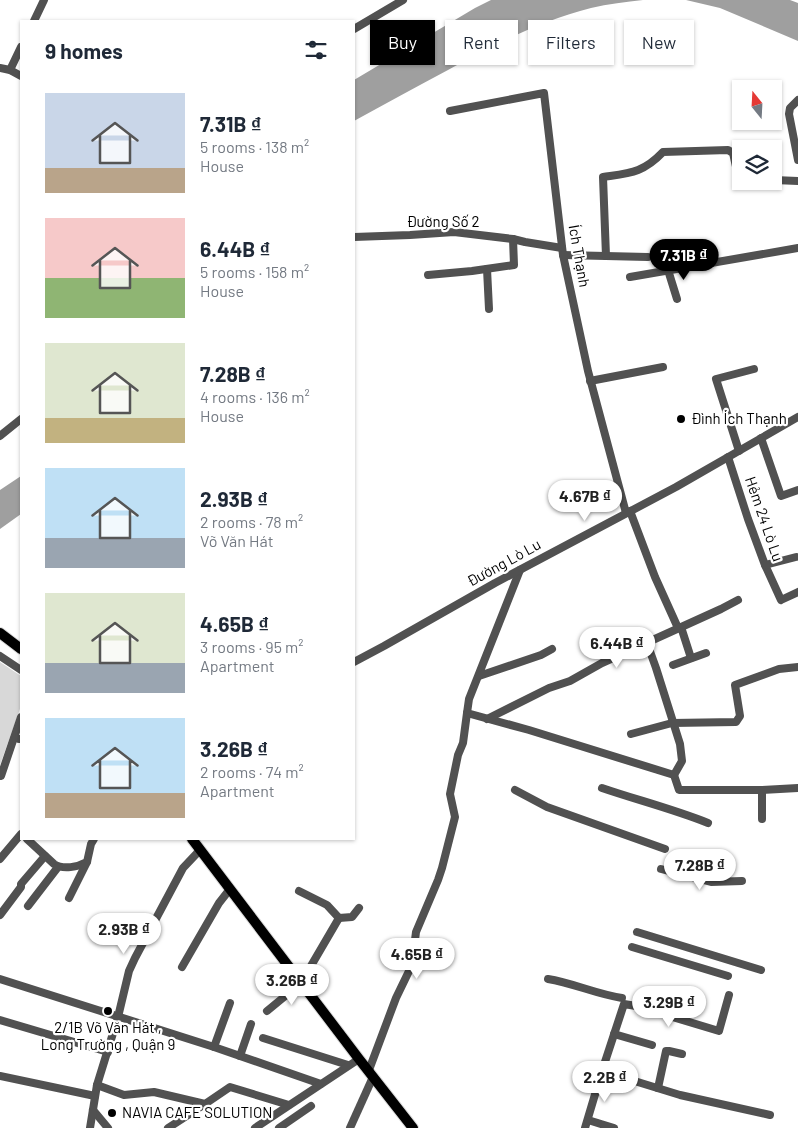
<!DOCTYPE html>
<meta charset="utf-8">
<style>
:root{--surface:#fff;--page:#f6f6f7;--text:#1f2937;--muted:#747a83;--accent:#000}
body{margin:0;font-family:Barlow,sans-serif;background:var(--page);color:var(--text);height:100vh;display:flex;flex-direction:column;font-size:19px;white-space:nowrap}
*{box-sizing:border-box;margin:0}
p{font-size:16px;color:var(--muted)}
.icon{flex:none;width:28px;height:28px;fill:none;stroke:currentColor;stroke-width:2;stroke-linecap:round;stroke-linejoin:round}
.map{position:relative;flex:1;overflow:hidden}
.side{position:absolute;left:20px;top:20px;width:335px;height:820px;display:flex;flex-direction:column;background:var(--surface);border-radius:0px;box-shadow:0 1px 4px #0004}
.side>*{flex:none}
.guide{position:absolute;left:370px;top:20px;width:352px;height:45px;display:flex;gap:10px}
.needle{width:32px;rotate:342deg}
.buttons{position:absolute;left:732px;top:80px;display:grid;gap:10px}
.buttons a{display:grid;place-items:center;width:50px;height:50px;border-radius:0px;background:var(--surface);box-shadow:0 1px 4px #0004;font-size:25px}
.price{position:absolute;translate:-50% -42px;padding:0 11px;border-radius:18px;background:#fff;color:#222;font-size:16px;line-height:32px;filter:drop-shadow(0 1px 2px #0008)}
.price::after{content:'';position:absolute;left:50%;top:30px;width:15px;height:11px;margin-left:-8px;background:inherit;clip-path:polygon(0 0,100% 0,50% 100%)}
.price.active{background:var(--accent);color:#fff}
ul{padding:0;list-style:none}
li{display:flex;align-items:center;gap:15px;height:125px;padding:0 25px}
li span{display:grid;place-items:center;flex:none;width:140px;height:100px;border-radius:0px;color:#555}
li>.icon{margin-inline-start:auto}
span .icon{width:60px;height:60px;fill:#fffc;stroke-width:1}
li b{font-size:21px}
h2{display:flex;justify-content:space-between;align-items:center;height:60px;padding:0 25px;font-size:21px}
.tag{padding:0 18px;border-radius:0px;background:var(--surface);box-shadow:0 1px 4px #0004;font-size:18px;line-height:45px}
.tag.active{background:var(--accent);color:#fff}
.map>svg:first-child{display:block}
.green{fill:#d8d8d8}
.water{fill:#9f9f9f}
.lines{fill:none;stroke-linecap:round;stroke-linejoin:round}
.major-casing{stroke:#dbdbdb;stroke-width:12}
.minor{stroke:#515151;stroke-width:8}
.major{stroke:#000;stroke-width:10}
.poi-dot{fill:#000;stroke:#fff;stroke-width:2}
.labels{text-anchor:middle;stroke-width:4.5;stroke-linejoin:round;paint-order:stroke}
.street-label{font-size:15px;fill:#000;stroke:#fff}
.poi-label{font-size:15px;fill:#000;stroke:#fff;text-anchor:start}
</style>
<div class="map">
<svg width="798" height="1128" viewBox="0 0 798 1128">
<rect width="100%" height="100%" fill="#fff"/>
<polygon class="green" points="0,662 21,676 21,706 0,765"/>
<g class="water">
<path d="M491,0H643C626,2 608,4 591,8C539,21 494,45 448,70C416,87 385,104 354,121V80L475,8Z"/>
<polygon points="686,0 790,0 798,3 798,41 720,8"/>
<polygon points="21,476 21,514 0,529 0,490"/>
</g>
<g class="lines">
<defs>
<g id="major">
<polyline points="0,633 21,649"/>
<polyline points="192,839 359,1059 413,1128"/>
</g>
</defs>
<use href="#major" class="major-casing"/>
<g class="minor">
<polyline points="34,21 44,0"/>
<polyline points="354,29 403,0"/>
<polyline points="0,68 10,70 21,76"/>
<polyline points="10,70 21,47"/>
<polyline points="798,100 790,108 789,114 798,160"/>
<polyline points="450,111 544,93 563,255 588,371 626,513"/>
<polyline points="774,180 798,181"/>
<polyline points="354,237 410,235 454,232 513,239 525,242 562,248"/>
<polyline points="563,255 648,257"/>
<path d="M606,256L603,177C630,173 643,173 663,152L728,150L733,153L738,176L741,179"/>
<polyline points="487,269 489,309"/>
<polyline points="668,270 677,299"/>
<polyline points="428,275 472,271 514,265 513,239"/>
<polyline points="630,277 798,248"/>
<polyline points="590,381 663,367"/>
<polyline points="0,436 21,419"/>
<polyline points="761,438 781,496 798,490"/>
<polyline points="739,451 716,379 754,369"/>
<polyline points="728,457 748,519 765,565 781,600 798,592"/>
<polyline points="630,511 655,577 678,628"/>
<polyline points="765,565 796,557"/>
<polyline points="520,570 469,699 467,713 529,730 674,775 679,790 762,790 798,788"/>
<polyline points="681,627 691,658"/>
<polyline points="647,643 656,668 680,744 682,761 674,775"/>
<polyline points="0,656 21,670"/>
<polyline points="354,662 384,646 495,583 676,487 798,417"/>
<polyline points="673,665 706,653"/>
<polyline points="479,676 541,655 552,649"/>
<polyline points="487,719 549,688 570,681 602,663 721,609 738,600"/>
<polyline points="631,734 672,723 736,722 740,716 735,685 779,669 798,667"/>
<polyline points="19,739 21,739"/>
<polyline points="1,776 21,717"/>
<path d="M602,788C637,800 673,809 708,823"/>
<polyline points="515,790 547,807 665,849"/>
<polyline points="762,819 762,790"/>
<path d="M27,839L54,864C63,870 78,867 87,862L91,844L94,839"/>
<polyline points="0,859 21,834"/>
<polyline points="661,869 711,882 742,881"/>
<polyline points="69,898 87,862"/>
<polyline points="28,906 58,867"/>
<polyline points="0,915 21,887 21,884 45,856"/>
<polyline points="339,918 352,917 359,908"/>
<polyline points="637,932 761,970"/>
<polyline points="632,947 728,976"/>
<polyline points="182,967 219,903 230,889"/>
<polyline points="0,979 214,1047 321,1084"/>
<path d="M548,979C573,983 596,994 622,998"/>
<polyline points="267,1011 301,983 339,918 327,905 299,891"/>
<polyline points="0,1020 108,1052"/>
<polyline points="614,1034 652,1045"/>
<polyline points="263,1038 348,1065"/>
<polyline points="214,1047 230,1003"/>
<polyline points="240,1056 251,1024"/>
<polyline points="369,1070 396,998 410,969 414,948 416,932 438,880 442,868 455,817 450,794 458,755 463,743 467,713"/>
<polyline points="602,1071 680,1095 770,1115"/>
<polyline points="0,1076 95,1096"/>
<polyline points="97,1085 124,1095 154,1092 205,1104 230,1087 289,1105"/>
<polyline points="658,1088 666,1051 669,1051 682,1054"/>
<polyline points="93,1110 108,1128"/>
<polyline points="588,1120 614,1128"/>
<polyline points="90,1128 97,1085 118,1017 129,971 135,958 183,868 200,850"/>
<polyline points="168,1128 205,1104"/>
<polyline points="255,1128 359,1059"/>
<polyline points="279,1128 311,1106"/>
<polyline points="350,1128 373,1077"/>
<polyline points="585,1128 602,1071 624,1004 636,1006 719,1031 729,995"/>
</g>
<use href="#major" class="major"/>
</g>
<g class="poi-dot">
<circle cx="681" cy="419" r="5"/>
<circle cx="108" cy="1011" r="5"/>
<circle cx="112" cy="1113" r="5"/>
</g>
<g class="labels">
<g class="street-label">
<text x="443" y="227">Đường Số 2</text>
<text transform="translate(579 256) rotate(80)" y="5">Ích Thạnh</text>
<text transform="translate(764 519) rotate(71)" y="5">Hẻm 24 Lò Lu</text>
<text transform="translate(504 563) rotate(-29)" y="5">Đường Lò Lu</text>
</g>
<g class="poi-label">
<text x="691" y="424">Đình Ích Thạnh</text>
<text x="108" y="1033" text-anchor="middle">2/1B Võ Văn Hát ,<tspan x="108" dy="17">Long Trường , Quận 9</tspan></text>
<text x="122" y="1118">NAVIA CAFE SOLUTION</text>
</g>
</g>
</svg>
<div class="buttons">
<a><svg class="needle" viewBox="-14 -14 28 28"><path d="M0-13l5 13h-10z" fill="#e53935"/><path d="M0 13l5-13h-10z" fill="#747a83"/></svg></a>
<a><svg class="icon" aria-label="layers" viewBox="0 0 24 24"><path d="M12 4l9 5-9 5-9-5zM3 14l9 5 9-5"/></svg></a>
</div>
<b class="price active" style="left:684px;top:281px">7.31B ₫</b>
<b class="price" style="left:585px;top:522px">4.67B ₫</b>
<b class="price" style="left:617px;top:669px">6.44B ₫</b>
<b class="price" style="left:700px;top:891px">7.28B ₫</b>
<b class="price" style="left:124px;top:955px">2.93B ₫</b>
<b class="price" style="left:417px;top:980px">4.65B ₫</b>
<b class="price" style="left:292px;top:1006px">3.26B ₫</b>
<b class="price" style="left:669px;top:1028px">3.29B ₫</b>
<b class="price" style="left:605px;top:1103px">2.2B ₫</b>
<div class="guide">
<a class="tag active">Buy</a>
<a class="tag">Rent</a>
<a class="tag">Filters</a>
<a class="tag">New</a>
</div>
<section class="side">
<h2>9 homes<svg class="icon" aria-label="filters" viewBox="0 0 24 24"><path d="M4 7h16M4 17h16"/><circle cx="9" cy="7" r="2"/><circle cx="15" cy="17" r="2"/></svg></h2>
<ul>
<li><span style="background:linear-gradient(#c9d6e8 75%,#b9a48a 0)"><svg class="icon" aria-label="home" viewBox="0 0 24 24"><path d="M3 11l9-7 9 7M6 9v11h12V9"/></svg></span><div><b>7.31B ₫</b><p>5 rooms · 138 m²</p><p>House</p></div></li>
<li><span style="background:linear-gradient(#f6c9c9 60%,#8fb573 0)"><svg class="icon" aria-label="home" viewBox="0 0 24 24"><path d="M3 11l9-7 9 7M6 9v11h12V9"/></svg></span><div><b>6.44B ₫</b><p>5 rooms · 158 m²</p><p>House</p></div></li>
<li><span style="background:linear-gradient(#dfe7d0 75%,#c2b280 0)"><svg class="icon" aria-label="home" viewBox="0 0 24 24"><path d="M3 11l9-7 9 7M6 9v11h12V9"/></svg></span><div><b>7.28B ₫</b><p>4 rooms · 136 m²</p><p>House</p></div></li>
<li><span style="background:linear-gradient(#bfe0f5 70%,#9aa5b1 0)"><svg class="icon" aria-label="home" viewBox="0 0 24 24"><path d="M3 11l9-7 9 7M6 9v11h12V9"/></svg></span><div><b>2.93B ₫</b><p>2 rooms · 78 m²</p><p>Võ Văn Hát</p></div></li>
<li><span style="background:linear-gradient(#dfe7d0 70%,#9aa5b1 0)"><svg class="icon" aria-label="home" viewBox="0 0 24 24"><path d="M3 11l9-7 9 7M6 9v11h12V9"/></svg></span><div><b>4.65B ₫</b><p>3 rooms · 95 m²</p><p>Apartment</p></div></li>
<li><span style="background:linear-gradient(#bfe0f5 75%,#b9a48a 0)"><svg class="icon" aria-label="home" viewBox="0 0 24 24"><path d="M3 11l9-7 9 7M6 9v11h12V9"/></svg></span><div><b>3.26B ₫</b><p>2 rooms · 74 m²</p><p>Apartment</p></div></li>
</ul>
</section>
</div>
